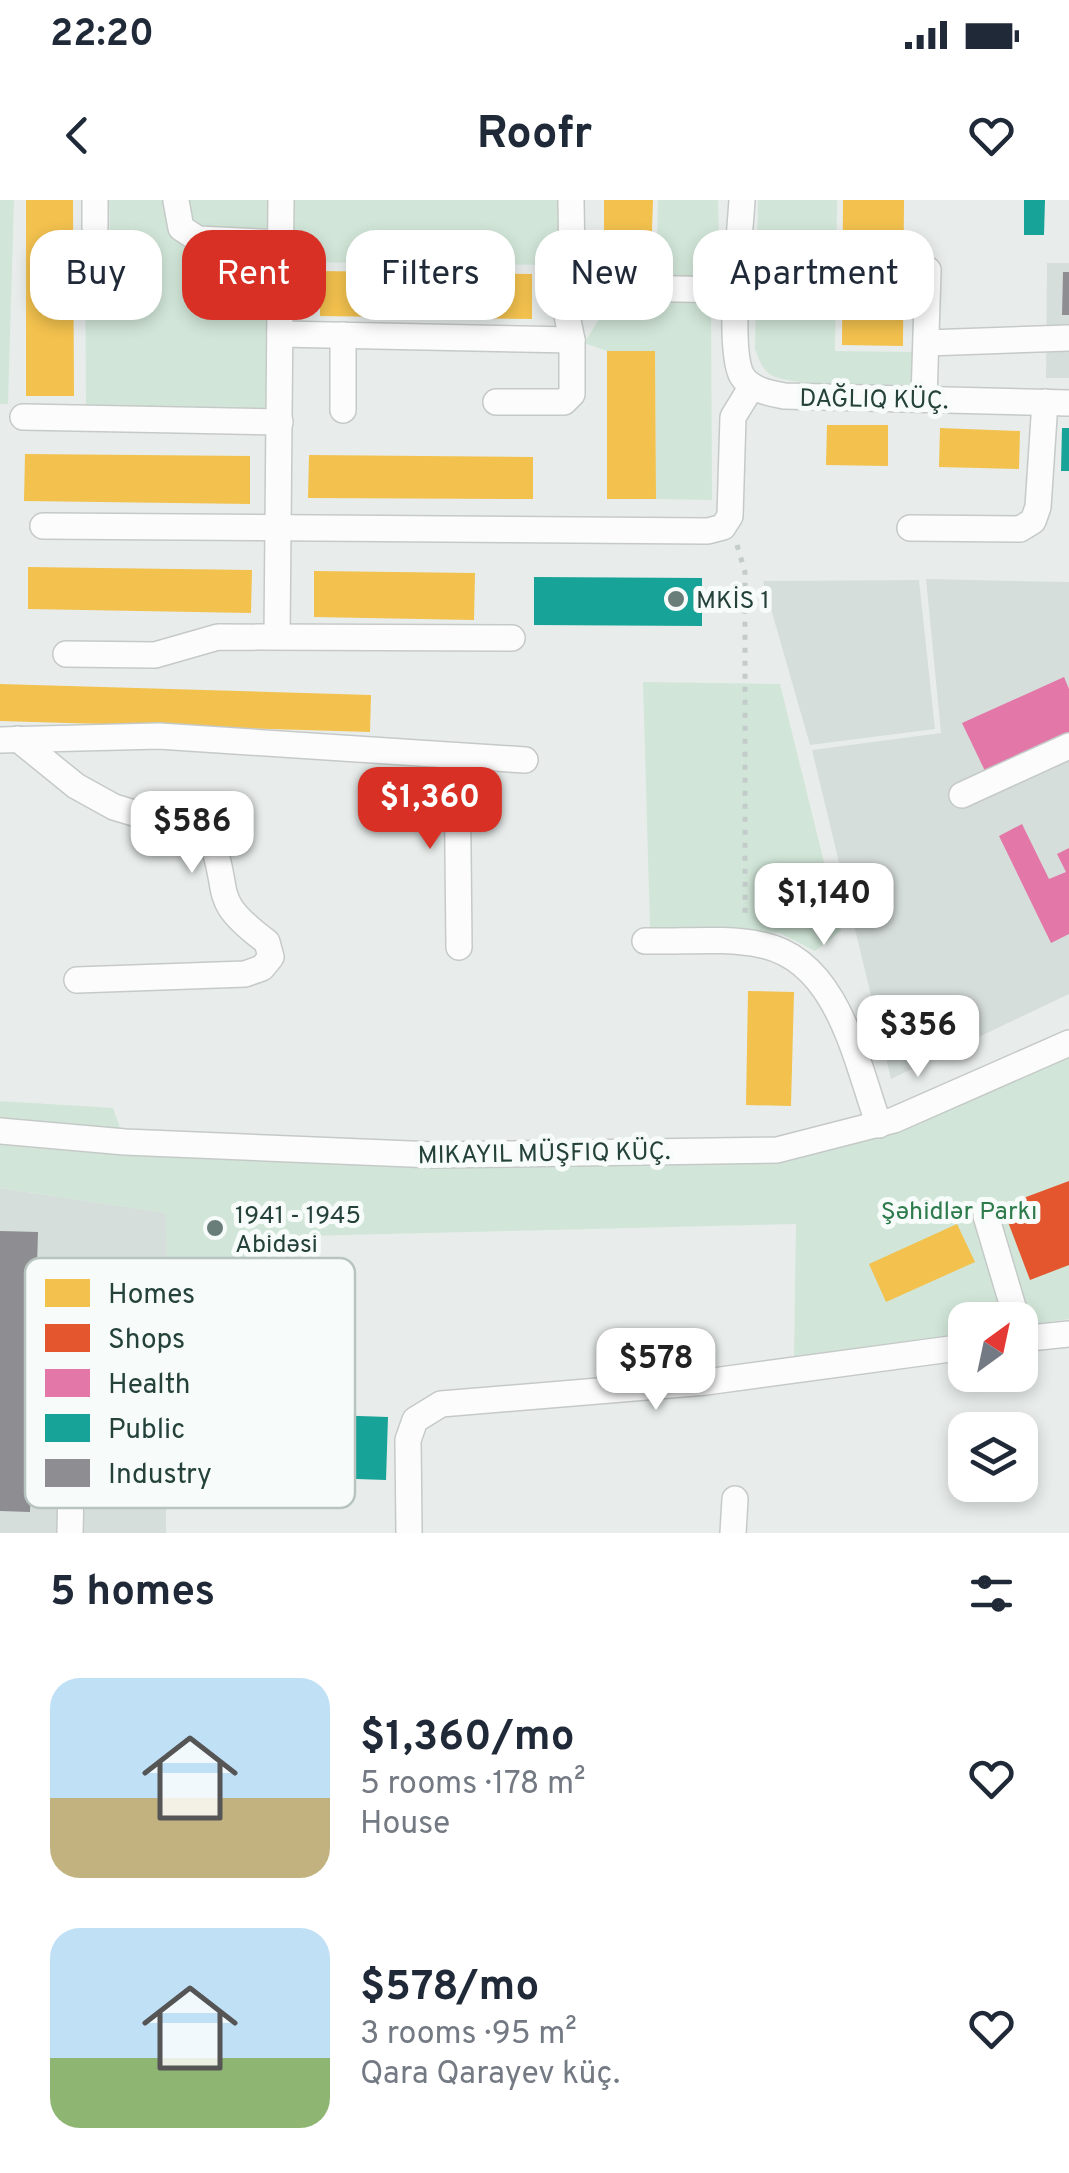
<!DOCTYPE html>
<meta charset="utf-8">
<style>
:root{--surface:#fff;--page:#f2f2f3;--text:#1f2937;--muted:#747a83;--accent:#d93025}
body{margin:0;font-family:Overpass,sans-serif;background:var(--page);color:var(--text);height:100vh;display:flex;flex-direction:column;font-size:38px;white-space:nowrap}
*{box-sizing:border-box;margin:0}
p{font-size:32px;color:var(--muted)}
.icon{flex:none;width:55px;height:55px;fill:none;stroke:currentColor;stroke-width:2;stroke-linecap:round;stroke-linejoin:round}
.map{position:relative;height:1333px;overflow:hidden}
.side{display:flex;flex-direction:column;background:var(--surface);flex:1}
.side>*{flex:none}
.top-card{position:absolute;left:30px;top:30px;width:1010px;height:90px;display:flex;gap:20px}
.needle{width:65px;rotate:33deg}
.tools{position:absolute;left:948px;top:1102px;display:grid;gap:20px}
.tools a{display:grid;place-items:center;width:90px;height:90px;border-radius:20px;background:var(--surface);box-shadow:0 5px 15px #0003;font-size:50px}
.price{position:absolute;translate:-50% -85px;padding:0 22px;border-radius:20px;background:#fff;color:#222;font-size:32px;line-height:65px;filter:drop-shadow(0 2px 5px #0008)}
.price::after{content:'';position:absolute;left:50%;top:60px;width:30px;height:22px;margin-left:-15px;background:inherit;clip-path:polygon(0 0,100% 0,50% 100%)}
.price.active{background:var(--accent);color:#fff}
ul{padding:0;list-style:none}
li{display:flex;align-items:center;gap:30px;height:250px;padding:0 50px}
li span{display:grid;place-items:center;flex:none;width:280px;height:200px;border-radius:30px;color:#555}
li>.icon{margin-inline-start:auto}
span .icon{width:120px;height:120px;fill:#fffc;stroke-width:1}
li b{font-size:42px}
h2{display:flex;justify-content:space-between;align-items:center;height:120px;padding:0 50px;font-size:42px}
.pill{padding:0 35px;border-radius:30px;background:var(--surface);box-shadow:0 5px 15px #0003;font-size:35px;line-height:90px}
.pill.active{background:var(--accent);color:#fff}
.status{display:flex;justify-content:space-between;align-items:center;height:70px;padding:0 50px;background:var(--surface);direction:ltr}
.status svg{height:28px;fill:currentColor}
header{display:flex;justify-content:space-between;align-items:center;height:130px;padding:0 50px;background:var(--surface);font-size:45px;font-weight:700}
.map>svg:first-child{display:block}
.built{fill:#d6dedb}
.green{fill:#d1e6d8}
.homes{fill:#f2c14e}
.shops{fill:#e4572e}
.health{fill:#e377a8}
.public{fill:#17a398}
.industry{fill:#8d8d92}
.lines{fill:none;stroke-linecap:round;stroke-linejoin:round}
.minor-casing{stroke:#c5cac8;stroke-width:28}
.path{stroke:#c3ccca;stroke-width:5;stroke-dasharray:5 8;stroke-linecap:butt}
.minor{stroke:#fcfcfc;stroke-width:25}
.poi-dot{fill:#697e78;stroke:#f7fbf9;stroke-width:4}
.labels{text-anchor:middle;stroke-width:10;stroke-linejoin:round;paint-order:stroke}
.street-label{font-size:25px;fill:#24423a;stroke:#f7fbf9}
.poi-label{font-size:25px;fill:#24423a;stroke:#f7fbf9;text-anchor:start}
.park-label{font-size:25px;fill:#2d7a4b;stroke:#f7fbf9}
.key{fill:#f7fbf9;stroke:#b8c4c0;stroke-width:2.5}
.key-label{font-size:28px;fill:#24423a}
</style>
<div class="status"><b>22:20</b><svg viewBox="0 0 49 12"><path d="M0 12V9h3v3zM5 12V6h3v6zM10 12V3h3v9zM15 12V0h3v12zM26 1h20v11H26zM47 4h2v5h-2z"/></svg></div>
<header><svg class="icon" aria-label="back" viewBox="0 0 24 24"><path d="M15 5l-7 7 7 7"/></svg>Roofr<svg class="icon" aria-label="heart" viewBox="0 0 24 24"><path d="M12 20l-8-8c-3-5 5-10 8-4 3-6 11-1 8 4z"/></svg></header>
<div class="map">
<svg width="1069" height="1333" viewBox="0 0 1069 1333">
<rect width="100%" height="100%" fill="#e8edeb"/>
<g class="built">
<polygon points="1047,63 1069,63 1069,178 1046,178"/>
<polygon points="926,379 1069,382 1069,794 891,879 812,550 941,533"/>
<polygon points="919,380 935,529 810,545 763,381"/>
<polygon points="0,988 167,1013 166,1333 0,1333"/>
</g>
<g class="green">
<polygon points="0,0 14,0 8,204 0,204"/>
<polygon points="109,0 269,0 268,209 86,208 85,41 110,40"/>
<polygon points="290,0 559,0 559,65 289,62"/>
<polygon points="658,0 718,0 720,75 656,78"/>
<path d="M758,0H837L835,151L918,152L920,185C890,184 792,188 771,175C761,168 759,159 755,149Z"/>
<polygon points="611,101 711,103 712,300 656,299 655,151 607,151 584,143"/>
<polygon points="643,482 780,484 841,731 815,751 780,733 650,727"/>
<polygon points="1069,836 1069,1119 1020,1126 1020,1120 965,1120 965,1133 794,1157 796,1024 265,1037 263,1061 167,1061 166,1013 0,988 0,901 113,908 125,942 434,955 833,938"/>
</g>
<g class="homes">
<polygon points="26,0 73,0 74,196 26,196"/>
<polygon points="604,0 653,0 651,59 604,59"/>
<polygon points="843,0 904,0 903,146 842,145"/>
<polygon points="320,71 532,74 532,119 320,116"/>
<polygon points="607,151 655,151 656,299 607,299"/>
<polygon points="827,225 888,225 888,266 826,265"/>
<polygon points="940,228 1020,231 1019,269 939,267"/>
<polygon points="25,254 250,256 250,304 24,301"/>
<polygon points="309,255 533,257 533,299 308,298"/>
<polygon points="28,367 252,370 251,413 28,409"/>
<polygon points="314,371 475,373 474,420 314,417"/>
<polygon points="0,484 371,495 370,532 0,521"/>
<polygon points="748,791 794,792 791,906 746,905"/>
<polygon points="957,1024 975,1062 886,1102 869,1064"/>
</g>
<polygon class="shops" points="1069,981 1069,1065 1030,1080 1002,1006"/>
<g class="health">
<polygon points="1064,477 1069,489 1069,532 985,571 962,523"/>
<polygon points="1022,624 1049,679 1066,672 1057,654 1069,648 1069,734 1051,743 999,636"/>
</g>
<g class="public">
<polygon points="1024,0 1045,0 1044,35 1024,35"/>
<polygon points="1062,228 1069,228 1069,271 1061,271"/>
<polygon points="534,377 702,378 702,426 534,425"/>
<polygon points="301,1214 388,1217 386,1280 299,1277"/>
</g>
<g class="industry">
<polygon points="1063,72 1069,72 1069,115 1062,115"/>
<polygon points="0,1031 38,1032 30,1312 0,1311"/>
</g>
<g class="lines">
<defs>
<g id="minor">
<polyline points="95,0 95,27"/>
<path d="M742,0C740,35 727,150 742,176C751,190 769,193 784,196L1069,203"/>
<polyline points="176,1 181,28 198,39 281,43"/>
<polyline points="570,76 618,88 738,90"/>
<polyline points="280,134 572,140"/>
<polyline points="927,143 1069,138"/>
<polyline points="924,199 928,70"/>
<polyline points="496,202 564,202 572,194 572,140 564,101 572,63 571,0"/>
<polyline points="343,210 343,135"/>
<polyline points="23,217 280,222"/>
<polyline points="43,326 708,331 723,327 730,316 733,217 752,186"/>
<polyline points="910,328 1020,329 1033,321 1038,307 1045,202"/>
<polyline points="277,436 281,0"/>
<polyline points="66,454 155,455 218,437 512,438"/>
<path d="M18,539L76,586L114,607L210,636C233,696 207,697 267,742L271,757L262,768L245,774L77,780"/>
<polyline points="0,540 159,536 525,560"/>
<polyline points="457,556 459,747"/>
<polyline points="962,595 1069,546"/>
<path d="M645,741C683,742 725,737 762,745C839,761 856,862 879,925"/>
<polyline points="0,931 125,942 434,955 777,950 894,920 1069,843"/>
<polyline points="986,1016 1017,1120"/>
<polyline points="1020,1139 1069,1134"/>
<polyline points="409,1332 408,1240 415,1220 441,1204 706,1182 965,1147"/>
<polyline points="70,1333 73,1200"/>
<polyline points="733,1333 735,1299"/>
</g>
</defs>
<use href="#minor" class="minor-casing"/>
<polyline class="path" points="737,345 745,372 745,718"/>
<use href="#minor" class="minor"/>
</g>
<g class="poi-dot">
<circle cx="676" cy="399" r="10"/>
<circle cx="215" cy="1028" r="10"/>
</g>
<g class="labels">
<g class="street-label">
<text transform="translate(874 198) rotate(1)" y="9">DAĞLIQ KÜÇ.</text>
<text transform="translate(544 952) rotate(-1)" y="9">MIKAYIL MÜŞFIQ KÜÇ.</text>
</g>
<g class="poi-label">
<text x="696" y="408">MKİS 1</text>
<text x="235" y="1023">1941 - 1945<tspan x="235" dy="29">Abidəsi</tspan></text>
</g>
<g class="park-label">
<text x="959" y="1019">Şəhidlər Parkı</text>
</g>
</g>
<rect x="25" y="1058" width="330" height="250" rx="15" class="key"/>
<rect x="45" y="1079" width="45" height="28" fill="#f2c14e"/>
<rect x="45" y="1124" width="45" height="28" fill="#e4572e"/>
<rect x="45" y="1169" width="45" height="28" fill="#e377a8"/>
<rect x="45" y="1214" width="45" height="28" fill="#17a398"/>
<rect x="45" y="1259" width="45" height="28" fill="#8d8d92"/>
<g class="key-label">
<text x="108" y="1103">Homes</text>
<text x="108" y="1148">Shops</text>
<text x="108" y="1193">Health</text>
<text x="108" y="1238">Public</text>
<text x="108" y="1283">Industry</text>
</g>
</svg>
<div class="tools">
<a><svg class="needle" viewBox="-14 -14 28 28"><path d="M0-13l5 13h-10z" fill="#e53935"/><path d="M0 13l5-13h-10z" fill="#747a83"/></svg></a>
<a><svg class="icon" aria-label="layers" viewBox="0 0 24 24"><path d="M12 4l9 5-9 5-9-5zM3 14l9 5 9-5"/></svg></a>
</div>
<b class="price active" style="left:430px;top:652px">$1,360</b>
<b class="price" style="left:192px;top:676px">$586</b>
<b class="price" style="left:824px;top:748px">$1,140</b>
<b class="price" style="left:918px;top:880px">$356</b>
<b class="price" style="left:656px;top:1213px">$578</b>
<div class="top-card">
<a class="pill">Buy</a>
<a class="pill active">Rent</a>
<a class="pill">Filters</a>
<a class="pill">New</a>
<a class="pill">Apartment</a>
</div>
</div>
<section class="side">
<h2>5 homes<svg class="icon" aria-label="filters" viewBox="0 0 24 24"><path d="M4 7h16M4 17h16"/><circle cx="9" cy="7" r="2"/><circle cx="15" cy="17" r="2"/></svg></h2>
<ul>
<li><span style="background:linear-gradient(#bfe0f5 60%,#c2b280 0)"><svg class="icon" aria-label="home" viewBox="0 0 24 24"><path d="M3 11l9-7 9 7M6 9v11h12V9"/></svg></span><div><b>$1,360/mo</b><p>5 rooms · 178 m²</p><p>House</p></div><svg class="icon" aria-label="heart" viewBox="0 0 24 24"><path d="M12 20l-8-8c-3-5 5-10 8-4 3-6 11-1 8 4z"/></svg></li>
<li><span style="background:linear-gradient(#bfe0f5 65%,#8fb573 0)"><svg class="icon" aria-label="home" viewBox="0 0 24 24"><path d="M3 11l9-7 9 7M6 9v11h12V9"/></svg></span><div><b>$578/mo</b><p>3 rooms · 95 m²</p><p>Qara Qarayev küç.</p></div><svg class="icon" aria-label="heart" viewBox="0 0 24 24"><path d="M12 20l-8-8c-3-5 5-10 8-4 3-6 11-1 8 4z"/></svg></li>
</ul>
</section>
